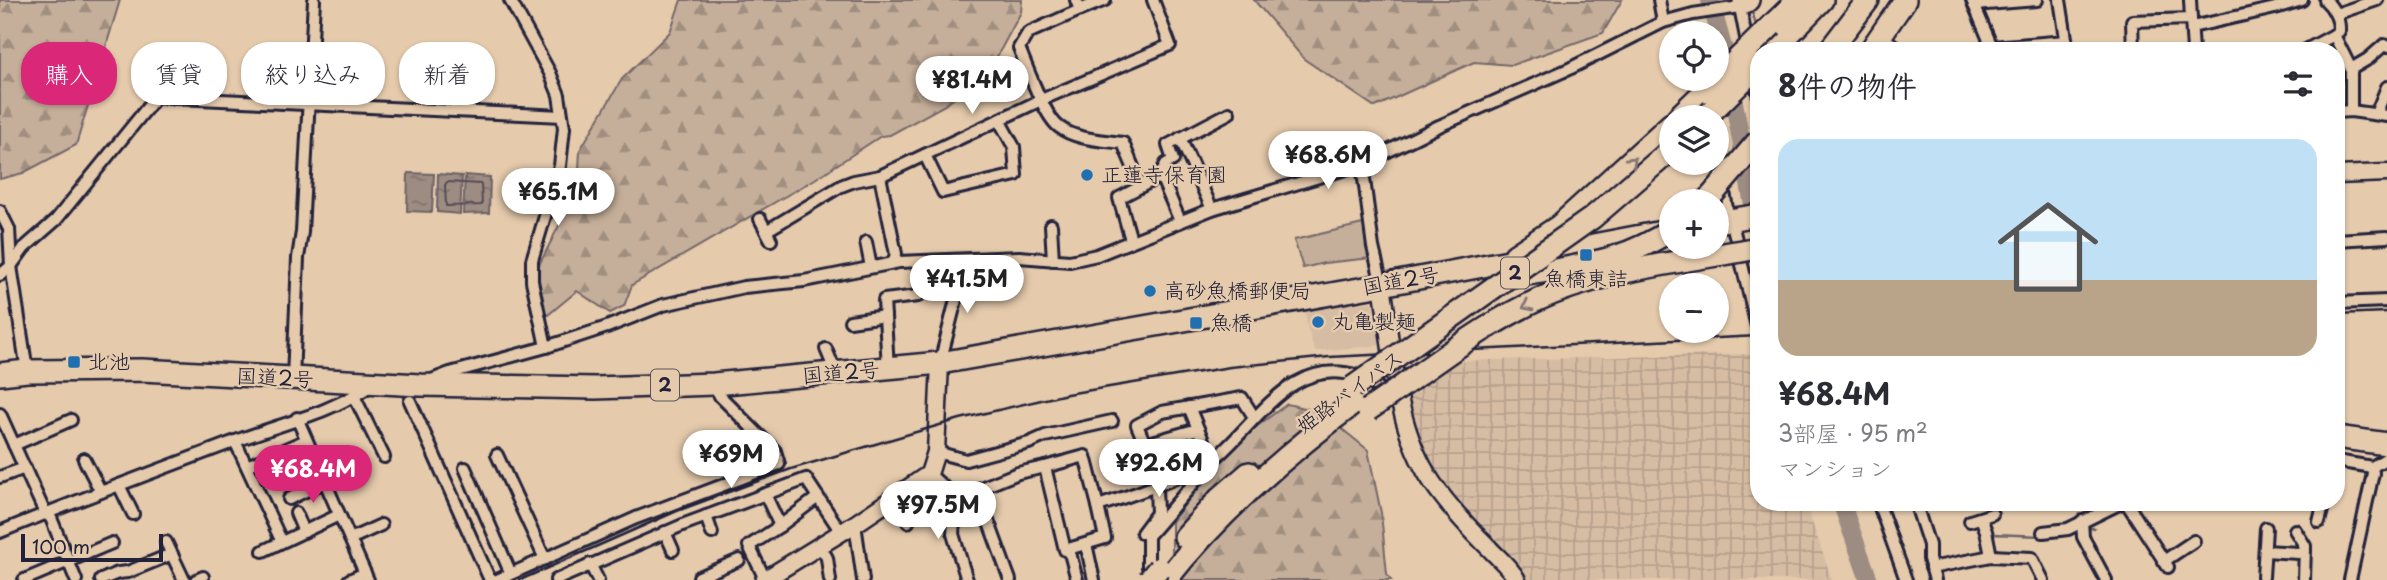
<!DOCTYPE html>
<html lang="ja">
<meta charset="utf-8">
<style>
:root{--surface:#fff;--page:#f2f2f3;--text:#2b2b33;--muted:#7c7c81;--accent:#db2777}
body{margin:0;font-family:"Playpen Sans","Klee One",sans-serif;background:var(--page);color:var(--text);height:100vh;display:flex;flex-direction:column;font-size:26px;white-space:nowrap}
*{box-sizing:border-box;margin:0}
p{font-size:23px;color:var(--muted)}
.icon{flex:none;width:38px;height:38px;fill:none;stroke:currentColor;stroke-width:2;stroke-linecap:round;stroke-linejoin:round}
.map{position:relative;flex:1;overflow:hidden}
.panel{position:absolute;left:1750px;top:42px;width:595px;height:469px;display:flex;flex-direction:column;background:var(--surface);border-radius:28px;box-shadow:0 2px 5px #0004}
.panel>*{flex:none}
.guide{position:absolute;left:21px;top:42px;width:665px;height:63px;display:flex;gap:14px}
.buttons{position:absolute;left:1659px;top:21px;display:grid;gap:14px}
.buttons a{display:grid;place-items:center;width:70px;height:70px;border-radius:50%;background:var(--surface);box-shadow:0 2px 5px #0004;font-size:35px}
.scale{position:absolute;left:21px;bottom:18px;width:142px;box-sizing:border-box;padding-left:7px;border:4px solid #22223b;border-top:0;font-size:19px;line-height:24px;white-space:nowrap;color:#22223b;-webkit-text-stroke:5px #e5caac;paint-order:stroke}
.price{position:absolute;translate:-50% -60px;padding:0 16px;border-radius:24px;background:#fff;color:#222;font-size:23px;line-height:46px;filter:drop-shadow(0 2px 4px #0008)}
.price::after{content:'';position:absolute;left:50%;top:42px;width:21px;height:16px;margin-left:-10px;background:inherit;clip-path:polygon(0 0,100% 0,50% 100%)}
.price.selected{background:var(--accent);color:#fff}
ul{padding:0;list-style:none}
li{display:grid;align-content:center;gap:14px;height:371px;padding:0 28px}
li span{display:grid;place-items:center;height:217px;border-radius:21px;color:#555}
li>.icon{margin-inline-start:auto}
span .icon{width:126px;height:126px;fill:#fffc;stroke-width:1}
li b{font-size:30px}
h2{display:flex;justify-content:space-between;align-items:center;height:84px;padding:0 28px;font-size:30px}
.pill{padding:0 24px;border-radius:28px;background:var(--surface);box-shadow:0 2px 5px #0004;font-size:24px;line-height:63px}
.pill.selected{background:var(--accent);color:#fff}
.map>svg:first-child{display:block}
.built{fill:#d6bca3}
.industrial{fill:url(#industrial-grid)}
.forest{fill:url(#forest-firs);stroke:#74686a;stroke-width:2}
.park{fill:#c6af9a;stroke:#74686a;stroke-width:2}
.water{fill:url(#water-ripples);stroke:#6c6266;stroke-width:2}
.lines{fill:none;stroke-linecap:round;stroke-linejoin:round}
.shore{stroke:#534c57;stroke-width:2}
.stream{stroke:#6c6266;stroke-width:2.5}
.river{stroke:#9d8c82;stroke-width:18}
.street-casing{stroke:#22223b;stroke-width:16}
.secondary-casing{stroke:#22223b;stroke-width:21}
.highway-casing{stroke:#22223b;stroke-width:26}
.street{stroke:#e5caac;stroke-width:10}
.secondary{stroke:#e5caac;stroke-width:16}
.highway{stroke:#e5caac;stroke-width:21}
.rail{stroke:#22223b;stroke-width:2.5}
.highway-bridge-casing{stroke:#22223b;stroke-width:26;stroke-linecap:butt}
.highway-bridge{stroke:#e5caac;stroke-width:21}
.oneway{stroke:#847674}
.poi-dot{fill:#1f6fb2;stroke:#e5caac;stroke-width:2.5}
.labels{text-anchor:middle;stroke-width:5;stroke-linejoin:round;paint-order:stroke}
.shield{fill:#e5caac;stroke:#5c545d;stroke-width:2}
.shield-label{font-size:19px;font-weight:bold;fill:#22223b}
.poi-label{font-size:21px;fill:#22223b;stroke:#e5caac;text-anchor:start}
.street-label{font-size:21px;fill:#22223b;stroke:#e5caac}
</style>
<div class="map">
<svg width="2387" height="580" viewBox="0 0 2387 580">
<defs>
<pattern id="industrial-grid" width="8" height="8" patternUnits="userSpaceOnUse" patternTransform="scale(1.75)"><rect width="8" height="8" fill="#d6bca3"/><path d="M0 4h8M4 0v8" fill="none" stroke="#b7a18d"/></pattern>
<pattern id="forest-firs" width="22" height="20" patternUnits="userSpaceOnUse" patternTransform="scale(1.75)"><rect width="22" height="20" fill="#c6af9a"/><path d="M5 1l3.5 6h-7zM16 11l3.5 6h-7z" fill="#a08e7f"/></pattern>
<pattern id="water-ripples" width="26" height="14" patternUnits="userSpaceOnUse" patternTransform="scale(1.75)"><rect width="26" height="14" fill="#9d8c82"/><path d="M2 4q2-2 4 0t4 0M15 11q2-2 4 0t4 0" fill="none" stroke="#80726c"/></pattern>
</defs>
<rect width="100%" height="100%" fill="#e5caac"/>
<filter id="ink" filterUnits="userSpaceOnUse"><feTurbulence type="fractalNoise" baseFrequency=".0143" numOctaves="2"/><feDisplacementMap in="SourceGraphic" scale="14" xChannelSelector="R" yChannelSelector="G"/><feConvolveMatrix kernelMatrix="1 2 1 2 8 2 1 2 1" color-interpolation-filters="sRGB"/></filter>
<g filter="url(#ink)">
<polygon class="built" points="1372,302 1383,345 1315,351 1307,326 1305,309"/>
<polygon class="industrial" points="1752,354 1759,373 1759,502 1805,502 1832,580 1522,580 1463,512 1431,469 1417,440 1403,395 1450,361"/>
<g class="forest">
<polygon points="0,0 120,0 76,145 23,173 0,179"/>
<polygon points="681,0 1022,0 1021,12 986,77 943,106 890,135 881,136 815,179 632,285 624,306 610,313 577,291 543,319 536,271 578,188 580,150 622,79 670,32"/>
<polygon points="1254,0 1622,0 1603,33 1512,65 1474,62 1375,107 1304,59"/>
<polygon points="1287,404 1321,412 1368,450 1381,513 1387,574 1391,580 1172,580 1172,522 1225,450"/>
</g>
<polygon class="park" points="1367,223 1371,258 1324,263 1303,268 1294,240"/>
<g class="water">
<polygon points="408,173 434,174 432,212 407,211"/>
<polygon points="438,174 462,176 460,214 437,212"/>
<polygon points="465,175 490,177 489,213 463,214"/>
</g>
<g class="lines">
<polygon class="shore" points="447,182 481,184 482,205 446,206 445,185"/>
<g class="stream">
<polyline points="1752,11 1757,29"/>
<polyline points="2085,529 2094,528"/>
<polyline points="1992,534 2044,536"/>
</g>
<g class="river">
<polyline points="1710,0 1725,54 1759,237"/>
<polyline points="1841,502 1869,580"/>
</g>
<defs>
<g id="street">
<polyline points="510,0 550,73 559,95 564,128 560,166 532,260 532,281 546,347"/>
<path d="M1076,0L1080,10L1028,33L1019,48C1027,67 1044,116 1059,127C1076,140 1102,140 1123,143L1141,186"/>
<polyline points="1659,0 1663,22"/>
<polyline points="1972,0 1992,47 2066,41"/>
<polyline points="2060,0 2068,51"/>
<polyline points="2190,0 2191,19"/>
<path d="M2325,0C2333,7 2340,20 2339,31L2334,35"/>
<polyline points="1974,5 2037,0"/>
<polyline points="1740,7 1748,48"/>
<polyline points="1080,10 1105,0"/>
<polyline points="2336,14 2377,0"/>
<polyline points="2192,27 2275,8 2302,0"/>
<polyline points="2133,51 2132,21 2191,19 2193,51"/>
<polyline points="2304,51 2334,35 2351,69 2351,111"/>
<polyline points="2351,69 2368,59 2384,45 2387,46"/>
<polyline points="1753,71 1759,97"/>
<polyline points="2336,112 2351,111 2387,116"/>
<polyline points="2376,114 2387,87"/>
<polyline points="1180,138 1212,209"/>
<polyline points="1717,152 1729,220"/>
<polyline points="925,155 943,192 1016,175 1014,147 999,120"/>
<polyline points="1362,164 1373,247 1382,285"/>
<polyline points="1159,177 1163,181 1180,221"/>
<polyline points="0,211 9,229 11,266 27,371"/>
<polyline points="760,219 771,240"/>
<polyline points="1731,219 1758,331"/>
<polyline points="1051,225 1053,260"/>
<polyline points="766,231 841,186 854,181 880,176"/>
<polyline points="1131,240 1119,198 1159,177 1166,164 1173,160 1168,145 1229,113"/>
<polyline points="2336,240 2387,237"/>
<polyline points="866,242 871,267"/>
<polyline points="893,263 896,254 880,176 1041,100 1170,45 1153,0"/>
<polyline points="0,275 11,266 24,248 56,220 156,97 562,116"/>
<polyline points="2336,303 2387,301"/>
<polyline points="850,321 885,316"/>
<polyline points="826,349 836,373"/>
<polyline points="940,363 966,260"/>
<polyline points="888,368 884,300 918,296"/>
<polyline points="293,379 298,258 302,232 314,0"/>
<polyline points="432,380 450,373 546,347 607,327 663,305 744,287 804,281 899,262 1019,257 1070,261 1097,255 1212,209 1362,164 1439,126 1571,68 1663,22 1693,14 1740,7 1744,3"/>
<polyline points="354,396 384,457"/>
<polyline points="410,401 490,580"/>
<polyline points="0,414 45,513 51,518 76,580"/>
<polyline points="297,418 368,580"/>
<polyline points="1198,429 1145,444 1137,425 1162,412 1242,398 1254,417"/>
<polyline points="235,441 280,538"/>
<polyline points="14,445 71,420"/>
<polyline points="936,452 966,460 1029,443 1045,436 1112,421"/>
<polyline points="497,455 545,559"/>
<polyline points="84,459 101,492"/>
<polyline points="2336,461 2372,467 2387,458"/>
<polyline points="247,466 306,440"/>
<polyline points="1045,467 1085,456 1098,506"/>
<polyline points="465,468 511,574"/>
<path d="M929,474L956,498L1018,473L1045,467L1065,550L1105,538L1098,506C1129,496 1159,486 1189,472C1197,469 1207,466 1213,460C1257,424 1291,355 1358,376C1369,379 1380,389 1390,396"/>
<polyline points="0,477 25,468"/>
<polyline points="119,485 133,514"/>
<polyline points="977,490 1010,580"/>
<polyline points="765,494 780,526"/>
<polyline points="895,497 908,522"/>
<polyline points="956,498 953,534 967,580"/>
<polyline points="289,499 324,482"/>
<polyline points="1878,502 1906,580"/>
<polyline points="1915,502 1929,545 1929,559 1935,580"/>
<polyline points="2126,502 2168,567"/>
<polyline points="2214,502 2225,502"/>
<polyline points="296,513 304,532"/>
<polyline points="706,516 712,533"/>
<polyline points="1981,518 1986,531 1991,556"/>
<polyline points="1970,521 1992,514"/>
<polyline points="2082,521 2083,537 2106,580"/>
<polyline points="2319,522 2324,502"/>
<polyline points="855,524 863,580"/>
<polyline points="2295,530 2305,546 2304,580"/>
<path d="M0,532C80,499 161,469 241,439C284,423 332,412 370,386"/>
<polyline points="665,532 673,550"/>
<polyline points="2043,532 2068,529 2123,502"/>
<polyline points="1142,533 1157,513 1156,488"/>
<polyline points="350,539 381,525"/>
<polyline points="166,542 184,580"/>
<polyline points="1086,544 1094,580"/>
<polyline points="820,545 827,558 830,580"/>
<polyline points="1069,549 1077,580"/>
<polyline points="263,551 339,515"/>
<polyline points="2265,551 2298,553 2305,551"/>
<polyline points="2164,561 2194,541"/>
<polyline points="590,564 598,580"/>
<polyline points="1931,568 1991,556 2032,558 2043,580"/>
<polyline points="699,577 739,560"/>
<polyline points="1154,577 1148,567 1148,536 1212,462 1189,407"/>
<polyline points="2263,577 2266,528"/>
<polyline points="765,579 749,546 780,526 818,497"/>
<polyline points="24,580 112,543"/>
<polyline points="101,580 118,573 128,572 172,554"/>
<polyline points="196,580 203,577"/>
<polyline points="349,580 365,573"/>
<polyline points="497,580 636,518 779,464 775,451 720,396 714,384"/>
<polyline points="556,580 685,524 806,479 841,532"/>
<polyline points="2350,580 2373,473 2372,467"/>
</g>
<g id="secondary">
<polyline points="1879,38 1897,51"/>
<polyline points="2336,175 2387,173"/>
<path d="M1382,285C1393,351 1394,425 1432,482C1448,506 1468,527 1489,548C1498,558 1511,568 1517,580"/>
<polyline points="764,580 855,524 929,474 936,452 940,363"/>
</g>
<g id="highway">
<polyline points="1744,3 1748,0"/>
<polyline points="1772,25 1798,0"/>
<polyline points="1773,51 1822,0"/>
<polyline points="1829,51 1868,0"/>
<polyline points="1870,51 1905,0"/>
<polyline points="1678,117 1705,91"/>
<polyline points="1717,222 1759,215"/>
<polyline points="1515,255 1559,226 1671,124"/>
<polyline points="1506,277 1555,270"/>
<polyline points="0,374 27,371 142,370 420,385 595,388 714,384 940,363 1382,285 1662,232"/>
<polyline points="2336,437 2387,444"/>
<polyline points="1185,537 1220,498 1249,473"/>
<path d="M1166,580C1221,510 1290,451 1361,398"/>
</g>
</defs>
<use href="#street" class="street-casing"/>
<use href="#secondary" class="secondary-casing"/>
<use href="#highway" class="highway-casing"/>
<use href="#street" class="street"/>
<use href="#secondary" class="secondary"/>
<use href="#highway" class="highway"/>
<g class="rail">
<polyline points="2336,314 2387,312"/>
<polyline points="520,580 677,511 791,469 960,419 1067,394 1230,367 1329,357 1759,336"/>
</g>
<defs>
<g id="highway-bridge">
<polyline points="1705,91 1772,25"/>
<polyline points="1706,117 1759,65"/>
<polyline points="1707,201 1759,140"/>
<path d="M1555,270C1601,262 1631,256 1671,230"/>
<polyline points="1353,387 1592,218 1671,150"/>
<path d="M1368,410C1427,370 1488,319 1554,293C1619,268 1691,260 1759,248"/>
<polyline points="1149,580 1159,568"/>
</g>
</defs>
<use href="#highway-bridge" class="highway-bridge-casing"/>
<use href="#highway-bridge" class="highway-bridge"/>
</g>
<defs><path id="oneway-chevron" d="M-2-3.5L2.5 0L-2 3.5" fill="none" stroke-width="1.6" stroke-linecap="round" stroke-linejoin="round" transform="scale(1.75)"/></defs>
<g class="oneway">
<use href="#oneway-chevron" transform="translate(1632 161) rotate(-44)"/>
<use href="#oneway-chevron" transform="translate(1527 306) rotate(153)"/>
</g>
</g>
<g class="poi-dot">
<circle cx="1087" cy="175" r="7"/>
<rect x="1579" y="248" width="14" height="14" rx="3.5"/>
<circle cx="1150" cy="291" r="7"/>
<circle cx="1318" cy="322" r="7"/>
<rect x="1189" y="316" width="14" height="14" rx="3.5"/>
<rect x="67" y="355" width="14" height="14" rx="3.5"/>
</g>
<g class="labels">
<g class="shield">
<rect x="1501" y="257.5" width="28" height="31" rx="5"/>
<rect x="651" y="369.5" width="28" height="31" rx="5"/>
</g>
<g class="shield-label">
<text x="1515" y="280">2</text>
<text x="665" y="392">2</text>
</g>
<g class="poi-label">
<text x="1101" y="182">正蓮寺保育園</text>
<text x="1586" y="286" text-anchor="middle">魚橋東詰</text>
<text x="1164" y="298">高砂魚橋郵便局</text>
<text x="1332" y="329">丸亀製麺</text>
<text x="1210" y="330">魚橋</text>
<text x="88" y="369">北池</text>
</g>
<g class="street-label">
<text transform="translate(1401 281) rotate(-10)" y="7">国道2号</text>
<text transform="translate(841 373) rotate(-5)" y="7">国道2号</text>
<text transform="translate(275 378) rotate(3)" y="7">国道2号</text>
<text transform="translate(1350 392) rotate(-36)" y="7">姫路バイパス</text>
</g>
</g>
</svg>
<div class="buttons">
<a><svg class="icon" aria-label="locate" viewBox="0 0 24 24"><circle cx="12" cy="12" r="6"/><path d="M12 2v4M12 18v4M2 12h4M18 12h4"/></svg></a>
<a><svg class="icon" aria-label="layers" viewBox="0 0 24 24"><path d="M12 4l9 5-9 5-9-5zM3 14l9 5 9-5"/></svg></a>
<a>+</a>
<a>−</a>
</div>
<div class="scale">100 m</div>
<b class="price" style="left:972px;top:116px">¥81.4M</b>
<b class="price" style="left:1328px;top:191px">¥68.6M</b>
<b class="price" style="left:558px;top:228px">¥65.1M</b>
<b class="price" style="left:967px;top:315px">¥41.5M</b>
<b class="price" style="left:731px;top:490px">¥69M</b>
<b class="price" style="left:1159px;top:499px">¥92.6M</b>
<b class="price selected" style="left:313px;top:505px">¥68.4M</b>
<b class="price" style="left:938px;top:541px">¥97.5M</b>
<div class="guide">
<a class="pill selected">購入</a>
<a class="pill">賃貸</a>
<a class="pill">絞り込み</a>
<a class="pill">新着</a>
</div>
<section class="panel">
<h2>8件の物件<svg class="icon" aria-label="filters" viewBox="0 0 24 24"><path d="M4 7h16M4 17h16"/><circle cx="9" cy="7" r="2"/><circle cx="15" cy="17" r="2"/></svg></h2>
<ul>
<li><span style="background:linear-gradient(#bfe0f5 65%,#b9a48a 0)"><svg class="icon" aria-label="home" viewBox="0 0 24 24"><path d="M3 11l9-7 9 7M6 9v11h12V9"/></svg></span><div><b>¥68.4M</b><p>3部屋 · 95 m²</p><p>マンション</p></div></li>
</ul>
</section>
</div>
